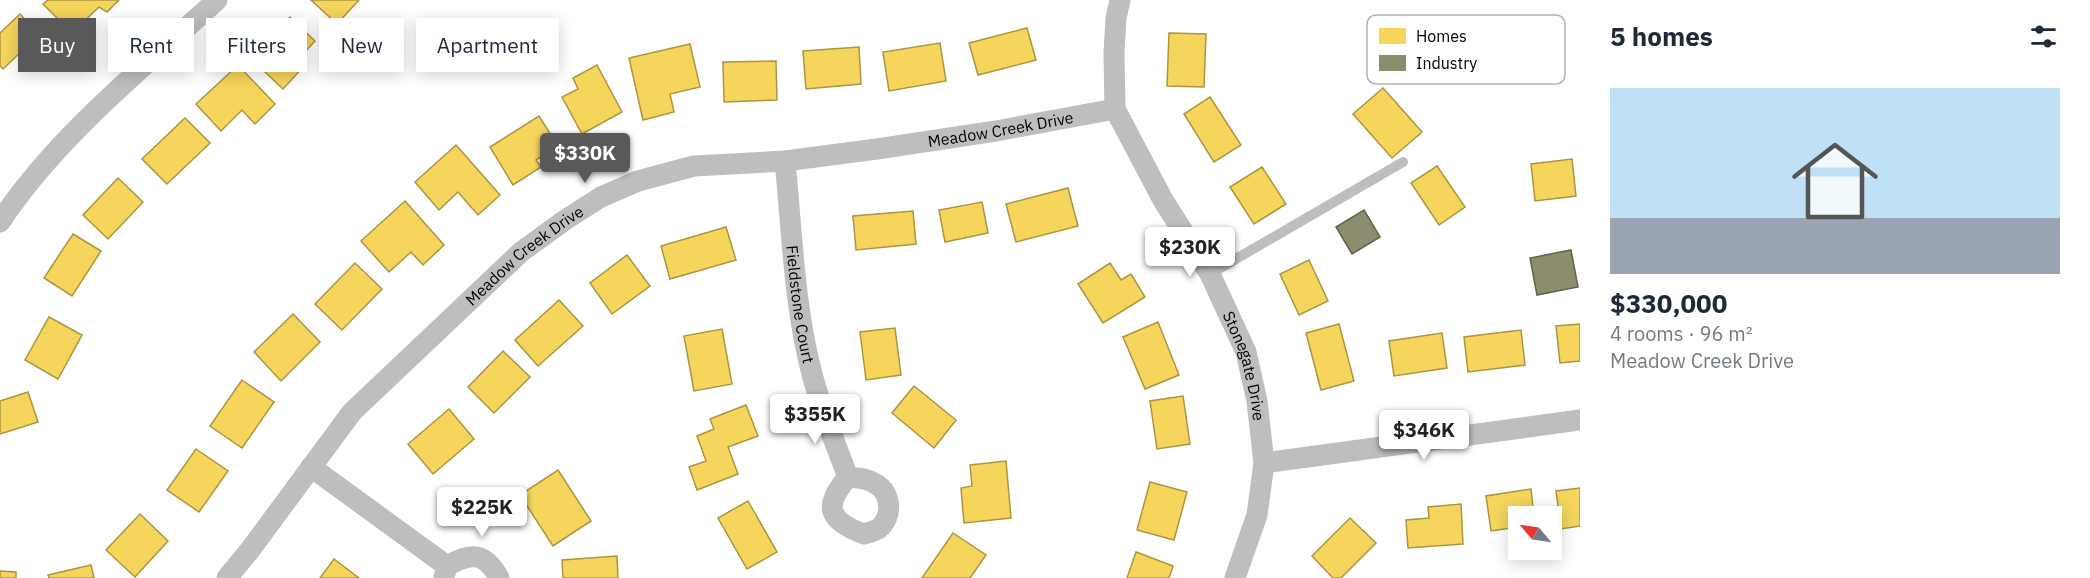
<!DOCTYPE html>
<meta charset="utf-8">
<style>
:root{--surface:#fff;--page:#f6f6f7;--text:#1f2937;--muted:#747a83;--line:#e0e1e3;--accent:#595959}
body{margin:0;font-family:"IBM Plex Sans",sans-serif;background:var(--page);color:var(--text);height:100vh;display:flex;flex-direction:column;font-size:22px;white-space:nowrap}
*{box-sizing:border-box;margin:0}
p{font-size:20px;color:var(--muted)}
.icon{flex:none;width:33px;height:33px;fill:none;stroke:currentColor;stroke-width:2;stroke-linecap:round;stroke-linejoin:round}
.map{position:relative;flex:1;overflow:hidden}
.sheet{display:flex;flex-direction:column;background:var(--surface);width:510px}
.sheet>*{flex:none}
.banner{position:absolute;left:18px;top:18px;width:570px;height:54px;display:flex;gap:12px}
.needle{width:39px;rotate:299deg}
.fabs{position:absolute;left:1508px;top:506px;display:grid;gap:12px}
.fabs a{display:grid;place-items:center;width:54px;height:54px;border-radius:0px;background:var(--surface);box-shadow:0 3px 15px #0003;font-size:30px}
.price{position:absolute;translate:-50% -51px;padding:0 14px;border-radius:6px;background:#fff;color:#222;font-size:20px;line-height:39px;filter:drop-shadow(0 2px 3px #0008)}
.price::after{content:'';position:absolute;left:50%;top:36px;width:18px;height:14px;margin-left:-9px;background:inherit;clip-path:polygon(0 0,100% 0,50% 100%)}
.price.active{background:var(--accent);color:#fff}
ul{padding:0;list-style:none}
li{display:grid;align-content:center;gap:12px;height:318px;padding:0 30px}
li+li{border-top:2px solid var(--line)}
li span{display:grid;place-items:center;height:186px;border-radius:0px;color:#555}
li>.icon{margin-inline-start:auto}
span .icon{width:108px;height:108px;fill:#fffc;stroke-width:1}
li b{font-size:26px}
h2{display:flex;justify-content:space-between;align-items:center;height:72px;padding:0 30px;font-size:26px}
.tag{padding:0 21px;border-radius:0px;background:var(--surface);box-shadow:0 3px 15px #0003;font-size:21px;line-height:54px}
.tag.active{background:var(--accent);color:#fff}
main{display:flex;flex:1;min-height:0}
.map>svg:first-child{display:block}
.homes{fill:#f6d55c;stroke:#ac9540;stroke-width:1.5}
.industry{fill:#8c8c6e;stroke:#62624d;stroke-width:1.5}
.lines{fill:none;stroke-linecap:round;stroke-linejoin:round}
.lane{stroke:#bebebe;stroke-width:10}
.street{stroke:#bebebe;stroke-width:21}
.labels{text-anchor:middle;stroke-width:6;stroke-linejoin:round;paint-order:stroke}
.street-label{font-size:16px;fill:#000;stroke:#fff}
.key{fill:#fff;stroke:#b2b2b2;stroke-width:1.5}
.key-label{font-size:16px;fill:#000}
</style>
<main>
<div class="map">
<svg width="1580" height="578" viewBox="0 0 1580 578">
<rect width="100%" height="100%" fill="#fff"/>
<g class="homes">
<polygon points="48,0 119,0 107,12 99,7 72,33 43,4"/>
<polygon points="311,0 359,0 337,24"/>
<polygon points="20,14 54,50 40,64 25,48 3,69 0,66 0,33"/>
<polygon points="290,17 315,41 300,57 306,64 283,89 251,59"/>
<polygon points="1027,28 1036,60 978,75 969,43"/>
<polygon points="1169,33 1206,34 1204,87 1167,86"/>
<polygon points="940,43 946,81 889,91 883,52"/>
<polygon points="690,44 700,87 670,94 674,112 643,120 629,58"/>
<polygon points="859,47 861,84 806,89 803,51"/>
<polygon points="776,61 777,100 724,102 723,62"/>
<polygon points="238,65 275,104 255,124 242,110 221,131 196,104"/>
<polygon points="597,65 622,112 582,134 562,97 578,89 573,78"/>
<polygon points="1383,88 1422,132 1392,158 1353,114"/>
<polygon points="1210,97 1241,145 1214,162 1184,114"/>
<polygon points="539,116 558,146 536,160 541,167 513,185 490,147"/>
<polygon points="185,118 210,143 167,184 142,159"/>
<polygon points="456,145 500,195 478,215 458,192 439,210 415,182"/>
<polygon points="1572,159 1576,196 1535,201 1531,164"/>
<polygon points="1437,166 1465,207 1439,225 1411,183"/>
<polygon points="1262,167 1286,204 1254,224 1230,187"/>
<polygon points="118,178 143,202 108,239 83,215"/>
<polygon points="1068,188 1078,226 1016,242 1006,204"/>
<polygon points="405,201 444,245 423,265 411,252 389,272 361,241"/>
<polygon points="982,202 988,233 945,242 939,210"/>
<polygon points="913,211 916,244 856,250 853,216"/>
<polygon points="726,227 736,260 670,279 661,246"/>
<polygon points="73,234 101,251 72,296 44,278"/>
<polygon points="627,255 650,286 612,314 590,283"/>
<polygon points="1309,260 1328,301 1299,315 1280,274"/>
<polygon points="355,263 382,289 342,330 315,304"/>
<polygon points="1110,263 1121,280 1131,274 1145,297 1103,323 1078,284"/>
<polygon points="559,300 583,326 538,366 515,340"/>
<polygon points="293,314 320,342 281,381 254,352"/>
<polygon points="49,317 82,335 58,379 25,360"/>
<polygon points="1158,322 1179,375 1145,389 1123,337"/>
<polygon points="1339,324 1354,381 1321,390 1306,333"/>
<polygon points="1580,324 1580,361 1560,363 1556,326"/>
<polygon points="895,328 901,375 866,380 860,332"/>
<polygon points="722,329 732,384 694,391 684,336"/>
<polygon points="1521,330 1525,365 1468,372 1464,337"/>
<polygon points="1442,333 1447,368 1394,376 1389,341"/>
<polygon points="503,351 530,377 494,413 468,387"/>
<polygon points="242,380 274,402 242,448 210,426"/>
<polygon points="914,386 956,420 934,448 892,413"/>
<polygon points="28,392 38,422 0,434 0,401"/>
<polygon points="1183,396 1190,444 1157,449 1150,401"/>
<polygon points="746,405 758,436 728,447 738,474 697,490 689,467 706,461 697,436 714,429 710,419"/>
<polygon points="449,409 474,439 433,474 408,444"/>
<polygon points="196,449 228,471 199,512 167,490"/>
<polygon points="1006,461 1011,518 964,523 961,488 972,486 970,465"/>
<polygon points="558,470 591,521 553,546 520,495"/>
<polygon points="1150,482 1187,492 1174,540 1137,530"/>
<polygon points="1580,488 1580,526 1561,529 1556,491"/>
<polygon points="1531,489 1534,516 1518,516 1518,527 1491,531 1486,496"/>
<polygon points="748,501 777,552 747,569 718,518"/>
<polygon points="1461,504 1463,544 1408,548 1406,520 1429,518 1428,507"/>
<polygon points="140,514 168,541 135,577 106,550"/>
<polygon points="1350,518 1376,543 1341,578 1333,578 1312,556"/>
<polygon points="953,533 986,555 970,578 922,578"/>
<polygon points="1136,552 1173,566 1169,578 1127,578"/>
<polygon points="617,556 618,578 563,578 562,560"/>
<polygon points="334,559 359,578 320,578"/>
<polygon points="91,565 94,578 49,578 48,575"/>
<polygon points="0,571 16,572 16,578 0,578"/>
</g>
<g class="industry">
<polygon points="1364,210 1380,237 1352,254 1336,227"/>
<polygon points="1571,250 1578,287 1537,295 1530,258"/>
</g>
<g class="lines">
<polyline class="lane" points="1210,274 1403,162"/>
<g class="street">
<path id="s1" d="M1120,0L1116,18L1114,53L1115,109L1163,200L1210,274L1246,352L1257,401L1264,463L1257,515L1235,578"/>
<path id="s2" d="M785,161C792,231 794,306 812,374C821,409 835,443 848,477C822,507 829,521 864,534C868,533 874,531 878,529C893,518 892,493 876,484C867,478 858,478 848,477"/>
<path d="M0,222C56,137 142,69 217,0"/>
<polyline points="1264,463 1580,420"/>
<polyline points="311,467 447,566"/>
<path d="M444,577L447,566C471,552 485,552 499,578"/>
<path id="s3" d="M227,578L250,550L352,412L521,252L565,220L601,197L638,181L694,166L785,161L877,149L996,131L1115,109"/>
</g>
</g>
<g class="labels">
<g class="street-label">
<text dy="6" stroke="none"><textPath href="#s3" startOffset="945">Meadow Creek Drive</textPath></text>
<text dy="6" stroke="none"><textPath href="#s3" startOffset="441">Meadow Creek Drive</textPath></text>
<text dy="6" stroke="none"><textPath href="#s2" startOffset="144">Fieldstone Court</textPath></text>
<text dy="6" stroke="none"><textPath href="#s1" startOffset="399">Stonegate Drive</textPath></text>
</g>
</g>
<rect x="1367" y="15" width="198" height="69" rx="9" class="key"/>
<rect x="1379" y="28" width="27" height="16" fill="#f6d55c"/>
<rect x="1379" y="55" width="27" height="16" fill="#8c8c6e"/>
<g class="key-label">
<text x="1416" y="42">Homes</text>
<text x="1416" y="69">Industry</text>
</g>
</svg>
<div class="fabs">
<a><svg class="needle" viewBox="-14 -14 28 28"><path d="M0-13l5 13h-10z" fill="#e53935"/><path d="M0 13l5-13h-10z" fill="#747a83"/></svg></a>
</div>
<b class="price active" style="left:585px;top:184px">$330K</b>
<b class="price" style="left:1190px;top:278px">$230K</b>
<b class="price" style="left:815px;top:445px">$355K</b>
<b class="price" style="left:1424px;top:461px">$346K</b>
<b class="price" style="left:482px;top:538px">$225K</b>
<div class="banner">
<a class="tag active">Buy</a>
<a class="tag">Rent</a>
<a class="tag">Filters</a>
<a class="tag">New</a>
<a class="tag">Apartment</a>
</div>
</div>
<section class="sheet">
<h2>5 homes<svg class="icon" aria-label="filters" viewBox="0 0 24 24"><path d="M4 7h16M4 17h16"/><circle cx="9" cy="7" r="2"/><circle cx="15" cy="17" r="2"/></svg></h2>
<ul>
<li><span style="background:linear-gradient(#bfe0f5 70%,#9aa5b1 0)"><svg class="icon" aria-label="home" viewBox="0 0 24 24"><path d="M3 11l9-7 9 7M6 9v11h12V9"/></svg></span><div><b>$330,000</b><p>4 rooms · 96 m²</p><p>Meadow Creek Drive</p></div></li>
</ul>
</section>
</main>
